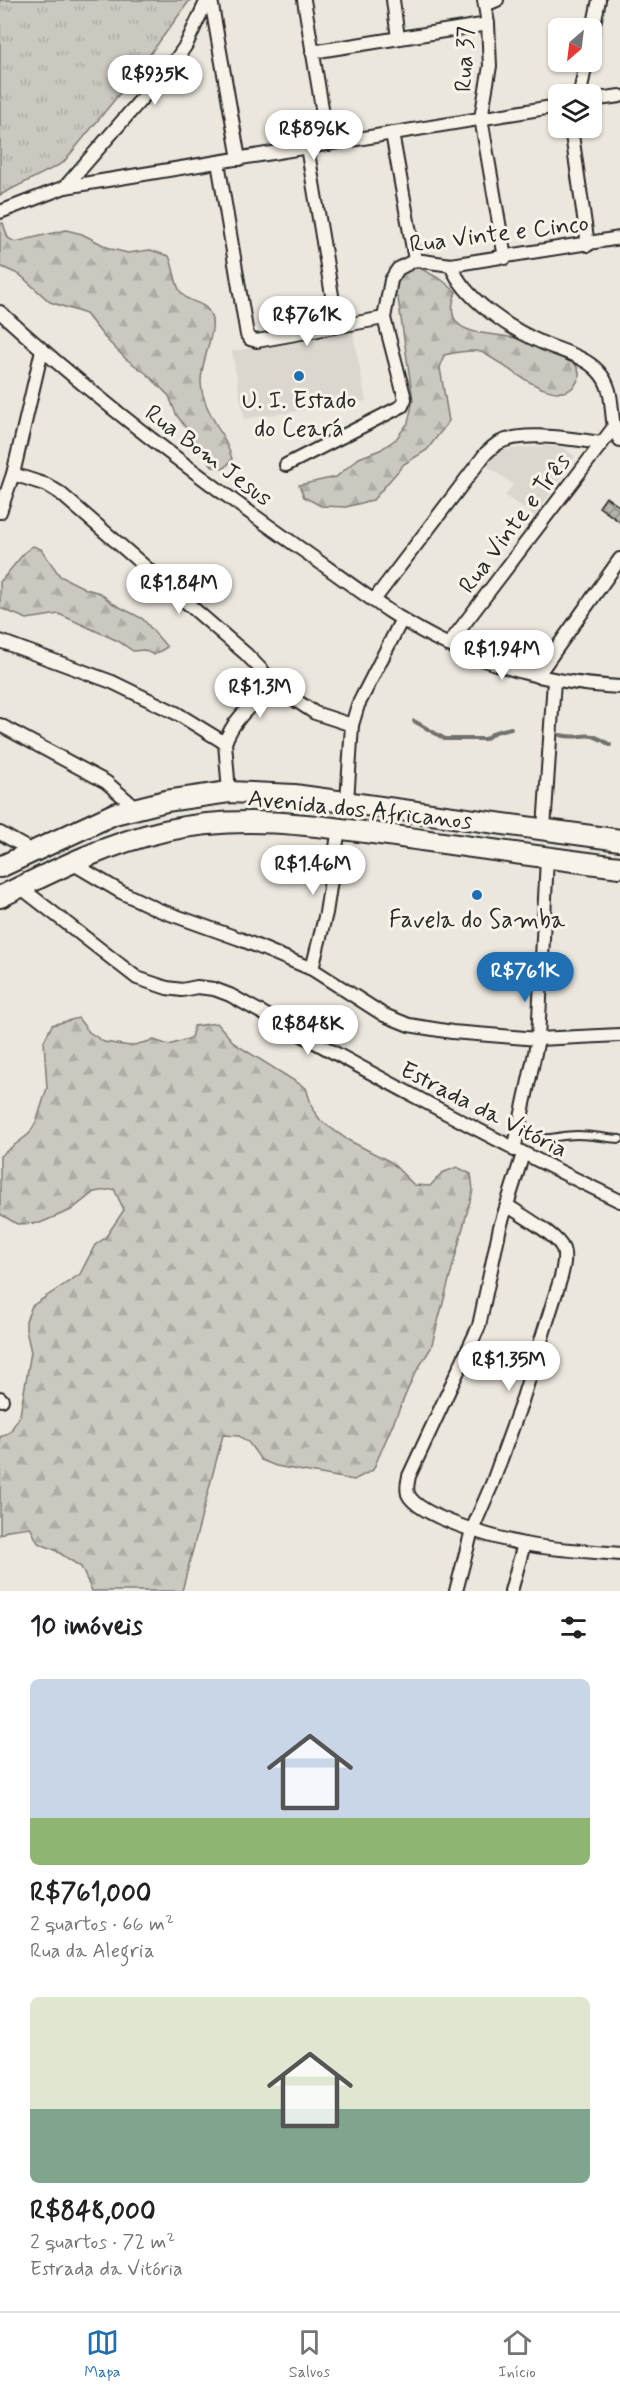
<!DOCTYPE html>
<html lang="pt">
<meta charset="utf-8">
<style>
:root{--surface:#fff;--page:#f2f2f2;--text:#202124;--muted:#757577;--line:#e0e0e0;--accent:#1f6fb2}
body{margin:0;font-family:Mynerve,sans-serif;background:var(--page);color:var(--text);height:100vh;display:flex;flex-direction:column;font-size:22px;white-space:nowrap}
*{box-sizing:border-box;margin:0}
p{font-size:20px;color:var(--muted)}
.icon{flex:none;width:33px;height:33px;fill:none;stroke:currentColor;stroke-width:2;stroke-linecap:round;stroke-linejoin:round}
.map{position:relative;height:1591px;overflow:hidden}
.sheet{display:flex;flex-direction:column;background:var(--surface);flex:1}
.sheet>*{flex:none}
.needle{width:39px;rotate:208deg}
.buttons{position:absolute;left:548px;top:18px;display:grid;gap:12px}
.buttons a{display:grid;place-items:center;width:54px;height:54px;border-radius:9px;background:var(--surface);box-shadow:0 2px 4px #0004;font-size:30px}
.price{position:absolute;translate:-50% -51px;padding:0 14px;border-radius:21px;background:#fff;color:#222;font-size:20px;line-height:39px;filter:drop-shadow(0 2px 3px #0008)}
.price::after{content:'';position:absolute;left:50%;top:36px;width:18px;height:14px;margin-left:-9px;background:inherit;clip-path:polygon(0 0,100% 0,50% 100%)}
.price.active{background:var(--accent);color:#fff}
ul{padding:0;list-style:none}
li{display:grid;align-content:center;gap:12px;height:318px;padding:0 30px}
li span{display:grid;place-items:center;height:186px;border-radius:9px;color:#555}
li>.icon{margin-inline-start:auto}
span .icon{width:108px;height:108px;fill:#fffc;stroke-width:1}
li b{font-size:26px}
h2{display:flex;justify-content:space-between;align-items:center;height:72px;padding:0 30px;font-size:26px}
.dock{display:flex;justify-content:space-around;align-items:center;height:84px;border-top:2px solid var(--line);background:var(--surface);font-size:16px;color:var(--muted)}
.dock a{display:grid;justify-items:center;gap:3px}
.dock .active{color:var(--accent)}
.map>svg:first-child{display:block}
.built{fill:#dbd7ce}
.forest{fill:url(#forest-firs);stroke:#7b7a75;stroke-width:1.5}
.park{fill:url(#park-tufts);stroke:#7b7a75;stroke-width:1.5}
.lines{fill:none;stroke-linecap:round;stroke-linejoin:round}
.stream{stroke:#72716c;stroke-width:4}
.building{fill:url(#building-cross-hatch);stroke:#2b2b2b;stroke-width:1.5}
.lane-casing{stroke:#2b2b2b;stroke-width:10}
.street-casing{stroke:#2b2b2b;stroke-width:16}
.primary-casing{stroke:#2b2b2b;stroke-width:24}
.lane{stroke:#f7f3e8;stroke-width:6}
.street{stroke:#f7f3e8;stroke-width:12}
.primary{stroke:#f7f3e8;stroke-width:20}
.poi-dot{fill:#1f6fb2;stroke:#f7f3e8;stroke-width:2}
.labels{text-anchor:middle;stroke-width:6;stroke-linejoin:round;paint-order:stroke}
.street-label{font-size:24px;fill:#2b2b2b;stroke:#f7f3e8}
.poi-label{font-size:24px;fill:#2b2b2b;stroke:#f7f3e8}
</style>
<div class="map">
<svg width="620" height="1591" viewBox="0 0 620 1591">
<defs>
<pattern id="forest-firs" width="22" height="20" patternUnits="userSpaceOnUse" patternTransform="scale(1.5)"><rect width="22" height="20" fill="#cbc8bf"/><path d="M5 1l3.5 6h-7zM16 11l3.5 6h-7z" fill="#aeaca4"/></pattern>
<pattern id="park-tufts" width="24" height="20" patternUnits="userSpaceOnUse" patternTransform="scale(1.5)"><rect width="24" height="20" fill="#cbc8bf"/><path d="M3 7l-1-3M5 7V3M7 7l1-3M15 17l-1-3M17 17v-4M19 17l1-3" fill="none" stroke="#aeaca4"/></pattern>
<pattern id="building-cross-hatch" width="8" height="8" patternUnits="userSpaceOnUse" patternTransform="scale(1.5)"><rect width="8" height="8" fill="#b5b2ab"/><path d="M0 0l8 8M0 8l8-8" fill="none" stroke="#93918b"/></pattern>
</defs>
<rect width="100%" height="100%" fill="#ebe7dd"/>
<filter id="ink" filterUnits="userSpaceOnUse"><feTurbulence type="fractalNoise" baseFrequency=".0167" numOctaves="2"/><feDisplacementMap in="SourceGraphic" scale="12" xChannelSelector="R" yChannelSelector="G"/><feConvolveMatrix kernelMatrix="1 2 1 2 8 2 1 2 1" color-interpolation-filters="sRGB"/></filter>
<g filter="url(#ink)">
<g class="built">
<polygon points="353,332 366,401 244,419 232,351"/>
<polygon points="545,446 562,447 575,456 535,516 505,496 513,484 486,465 502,450"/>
</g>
<g class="forest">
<path d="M3,223L8,238L15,242L66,230L82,234L111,249L128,253L150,250L169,256C174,267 175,284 180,291C188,305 205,299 211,316C217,332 200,362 201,383C203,412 225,432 232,459L225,468L213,467L176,414L169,396L147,374L126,359L105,338L86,314L50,302L20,275L0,266V224Z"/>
<path d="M418,267L442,280L456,292C438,341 491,330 518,339C537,345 556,355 574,363C578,368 581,374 578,380C561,417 500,359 481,352C470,349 454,353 444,355L440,368L449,421L427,450L404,464L373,500L346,507L321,506L304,497L299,485L336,477L359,458L380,450L396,439L408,423L413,400L398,298L392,294C395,279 402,271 418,267Z"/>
<polygon points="33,546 41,549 60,576 86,589 100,593 112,603 143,619 167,647 154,655 144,650 133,651 118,641 59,614 27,619 0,608 0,582 25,552"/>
<polygon points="78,1018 89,1032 104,1042 130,1046 154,1040 169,1045 191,1038 194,1026 217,1023 235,1044 306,1088 313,1110 321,1121 348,1140 391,1162 414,1185 430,1186 442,1173 457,1167 471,1174 473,1190 431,1348 414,1375 373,1470 354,1480 276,1466 261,1460 249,1443 239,1436 223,1435 182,1591 92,1591 81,1567 55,1550 38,1543 30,1527 8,1530 0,1535 0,1437 10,1432 20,1415 31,1352 26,1330 26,1321 32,1306 80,1274 95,1245 105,1238 124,1210 114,1189 94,1192 71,1210 40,1223 17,1224 0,1214 0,1156 29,1134 37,1120 47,1088 44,1041 52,1025"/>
</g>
<polygon class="park" points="0,0 190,0 134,76 63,163 0,195"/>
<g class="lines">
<g class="stream">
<polyline points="414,721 445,739 485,739 495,732 511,728"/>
<path d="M560,735C585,741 584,727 610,745"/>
</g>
</g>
<polygon class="building" points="606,497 620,507 620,522 599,507"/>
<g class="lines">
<defs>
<path id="lane" d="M520,1125C541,1147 551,1135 577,1135C591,1135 606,1138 620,1139"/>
<g id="street">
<polyline points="211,0 239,159"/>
<polyline points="304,0 328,144"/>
<polyline points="393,0 398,38"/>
<polyline points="484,0 488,24 490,66 481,118 505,258"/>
<polyline points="485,5 497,0"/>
<polyline points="591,38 599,0"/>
<polyline points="312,52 488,24"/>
<polyline points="580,94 586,62"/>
<polyline points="591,100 620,96"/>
<polyline points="571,128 588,245"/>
<polyline points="392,133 415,260"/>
<polyline points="307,147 337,325"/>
<polyline points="218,162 247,335 250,339 257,341 384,318"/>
<polyline points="65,187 177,58 186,45 207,0"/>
<polyline points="0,212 65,187 558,106"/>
<path d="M451,265C464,300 512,330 545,344C562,351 585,357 598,371C619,393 606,421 620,440"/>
<path d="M0,312C95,399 198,477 304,551C351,584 397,621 449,645C503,671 561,684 620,687"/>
<polyline points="286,465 402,406 405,399 384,318 391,280 398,269 415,260 451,265 620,238"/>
<polyline points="13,474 47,485 60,493 246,654 283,692 315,713 352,725"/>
<polyline points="0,512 13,474 42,350"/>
<path d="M374,600L486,453C490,450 493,446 497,444C521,429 575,440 602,443"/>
<polyline points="0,641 112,682 178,714 225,743"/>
<polyline points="448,645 614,427"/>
<polyline points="537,676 620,559"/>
<polyline points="0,725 106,782 135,807"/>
<path d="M229,792L225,743C233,718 256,701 274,684"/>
<polyline points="347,802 352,725 358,705 402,619"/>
<polyline points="544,828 554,681"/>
<polyline points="0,833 32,851"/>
<polyline points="72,863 121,892 159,910 240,939 312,969 384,1015 409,1025 452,1032 538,1039 620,1035"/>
<path d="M20,887L137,978L167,988L182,990L197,987L214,989L230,995C359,1067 487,1137 620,1201"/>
<polyline points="312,969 326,913 339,828"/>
<polyline points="514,1150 538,1039 547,858"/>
<path d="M523,1154L500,1227L479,1326L409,1476C408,1482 406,1487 408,1494C418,1517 499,1539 524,1544C555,1550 588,1551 620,1554"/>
<polyline points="0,1398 2,1400"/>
<path d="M456,1591L472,1530L492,1484L521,1404L561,1277C563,1269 566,1258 563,1249C557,1234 520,1215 507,1205"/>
<polyline points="511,1591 524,1544"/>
</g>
<g id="primary">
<polyline points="0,867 114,814 166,801 229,792 294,795 620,840"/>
<path d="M0,897C53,871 106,844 164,831C246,812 327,827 408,838C479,848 549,858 620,867"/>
</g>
</defs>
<use href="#lane" class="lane-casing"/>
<use href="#street" class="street-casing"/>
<use href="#primary" class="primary-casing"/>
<use href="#lane" class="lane"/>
<use href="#street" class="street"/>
<use href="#primary" class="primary"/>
</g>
</g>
<g class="poi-dot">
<circle cx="299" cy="376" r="6"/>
<circle cx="477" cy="895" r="6"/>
</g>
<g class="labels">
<g class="street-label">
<text transform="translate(464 59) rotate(-88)" y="8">Rua 37</text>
<text transform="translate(499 233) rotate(-7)" y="8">Rua Vinte e Cinco</text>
<text transform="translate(209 455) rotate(37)" y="8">Rua Bom Jesus</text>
<text transform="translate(514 523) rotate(-53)" y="8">Rua Vinte e Três</text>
<text transform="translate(360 809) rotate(6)" y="8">Avenida dos Africanos</text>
<text transform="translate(484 1109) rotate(27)" y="8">Estrada da Vitória</text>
</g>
<g class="poi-label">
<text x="299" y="408">U. I. Estado<tspan x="299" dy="28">do Ceará</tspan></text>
<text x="477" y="927">Favela do Samba</text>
</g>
</g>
</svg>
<div class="buttons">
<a><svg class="needle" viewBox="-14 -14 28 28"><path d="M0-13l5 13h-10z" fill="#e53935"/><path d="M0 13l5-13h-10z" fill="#757577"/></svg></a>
<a><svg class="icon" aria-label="layers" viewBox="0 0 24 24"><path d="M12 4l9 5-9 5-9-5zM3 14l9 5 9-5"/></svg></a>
</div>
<b class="price" style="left:155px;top:106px">R$935K</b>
<b class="price" style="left:314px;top:161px">R$896K</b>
<b class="price" style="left:307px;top:347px">R$761K</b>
<b class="price" style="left:179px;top:615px">R$1.84M</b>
<b class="price" style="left:502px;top:681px">R$1.94M</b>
<b class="price" style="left:260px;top:719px">R$1.3M</b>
<b class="price" style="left:313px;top:896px">R$1.46M</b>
<b class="price active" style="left:525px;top:1003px">R$761K</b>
<b class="price" style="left:308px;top:1056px">R$848K</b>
<b class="price" style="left:509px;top:1392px">R$1.35M</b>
</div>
<section class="sheet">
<h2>10 imóveis<svg class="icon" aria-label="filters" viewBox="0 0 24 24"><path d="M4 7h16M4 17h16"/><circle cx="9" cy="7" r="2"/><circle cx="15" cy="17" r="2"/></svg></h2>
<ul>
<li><span style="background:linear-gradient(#c9d6e8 75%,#8fb573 0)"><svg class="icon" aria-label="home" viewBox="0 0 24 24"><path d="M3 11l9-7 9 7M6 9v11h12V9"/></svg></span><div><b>R$761,000</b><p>2 quartos · 66 m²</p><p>Rua da Alegria</p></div></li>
<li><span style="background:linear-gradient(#dfe7d0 60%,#7fa58c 0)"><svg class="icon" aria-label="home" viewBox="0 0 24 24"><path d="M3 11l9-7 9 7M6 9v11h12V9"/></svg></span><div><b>R$848,000</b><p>2 quartos · 72 m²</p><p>Estrada da Vitória</p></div></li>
</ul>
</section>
<nav class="dock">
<a class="active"><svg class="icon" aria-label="map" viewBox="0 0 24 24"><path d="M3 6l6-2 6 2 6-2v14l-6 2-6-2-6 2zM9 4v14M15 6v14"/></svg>Mapa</a>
<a><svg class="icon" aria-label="saved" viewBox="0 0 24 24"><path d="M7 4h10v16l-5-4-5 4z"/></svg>Salvos</a>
<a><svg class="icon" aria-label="home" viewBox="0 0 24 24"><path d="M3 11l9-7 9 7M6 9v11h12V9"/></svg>Início</a>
</nav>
